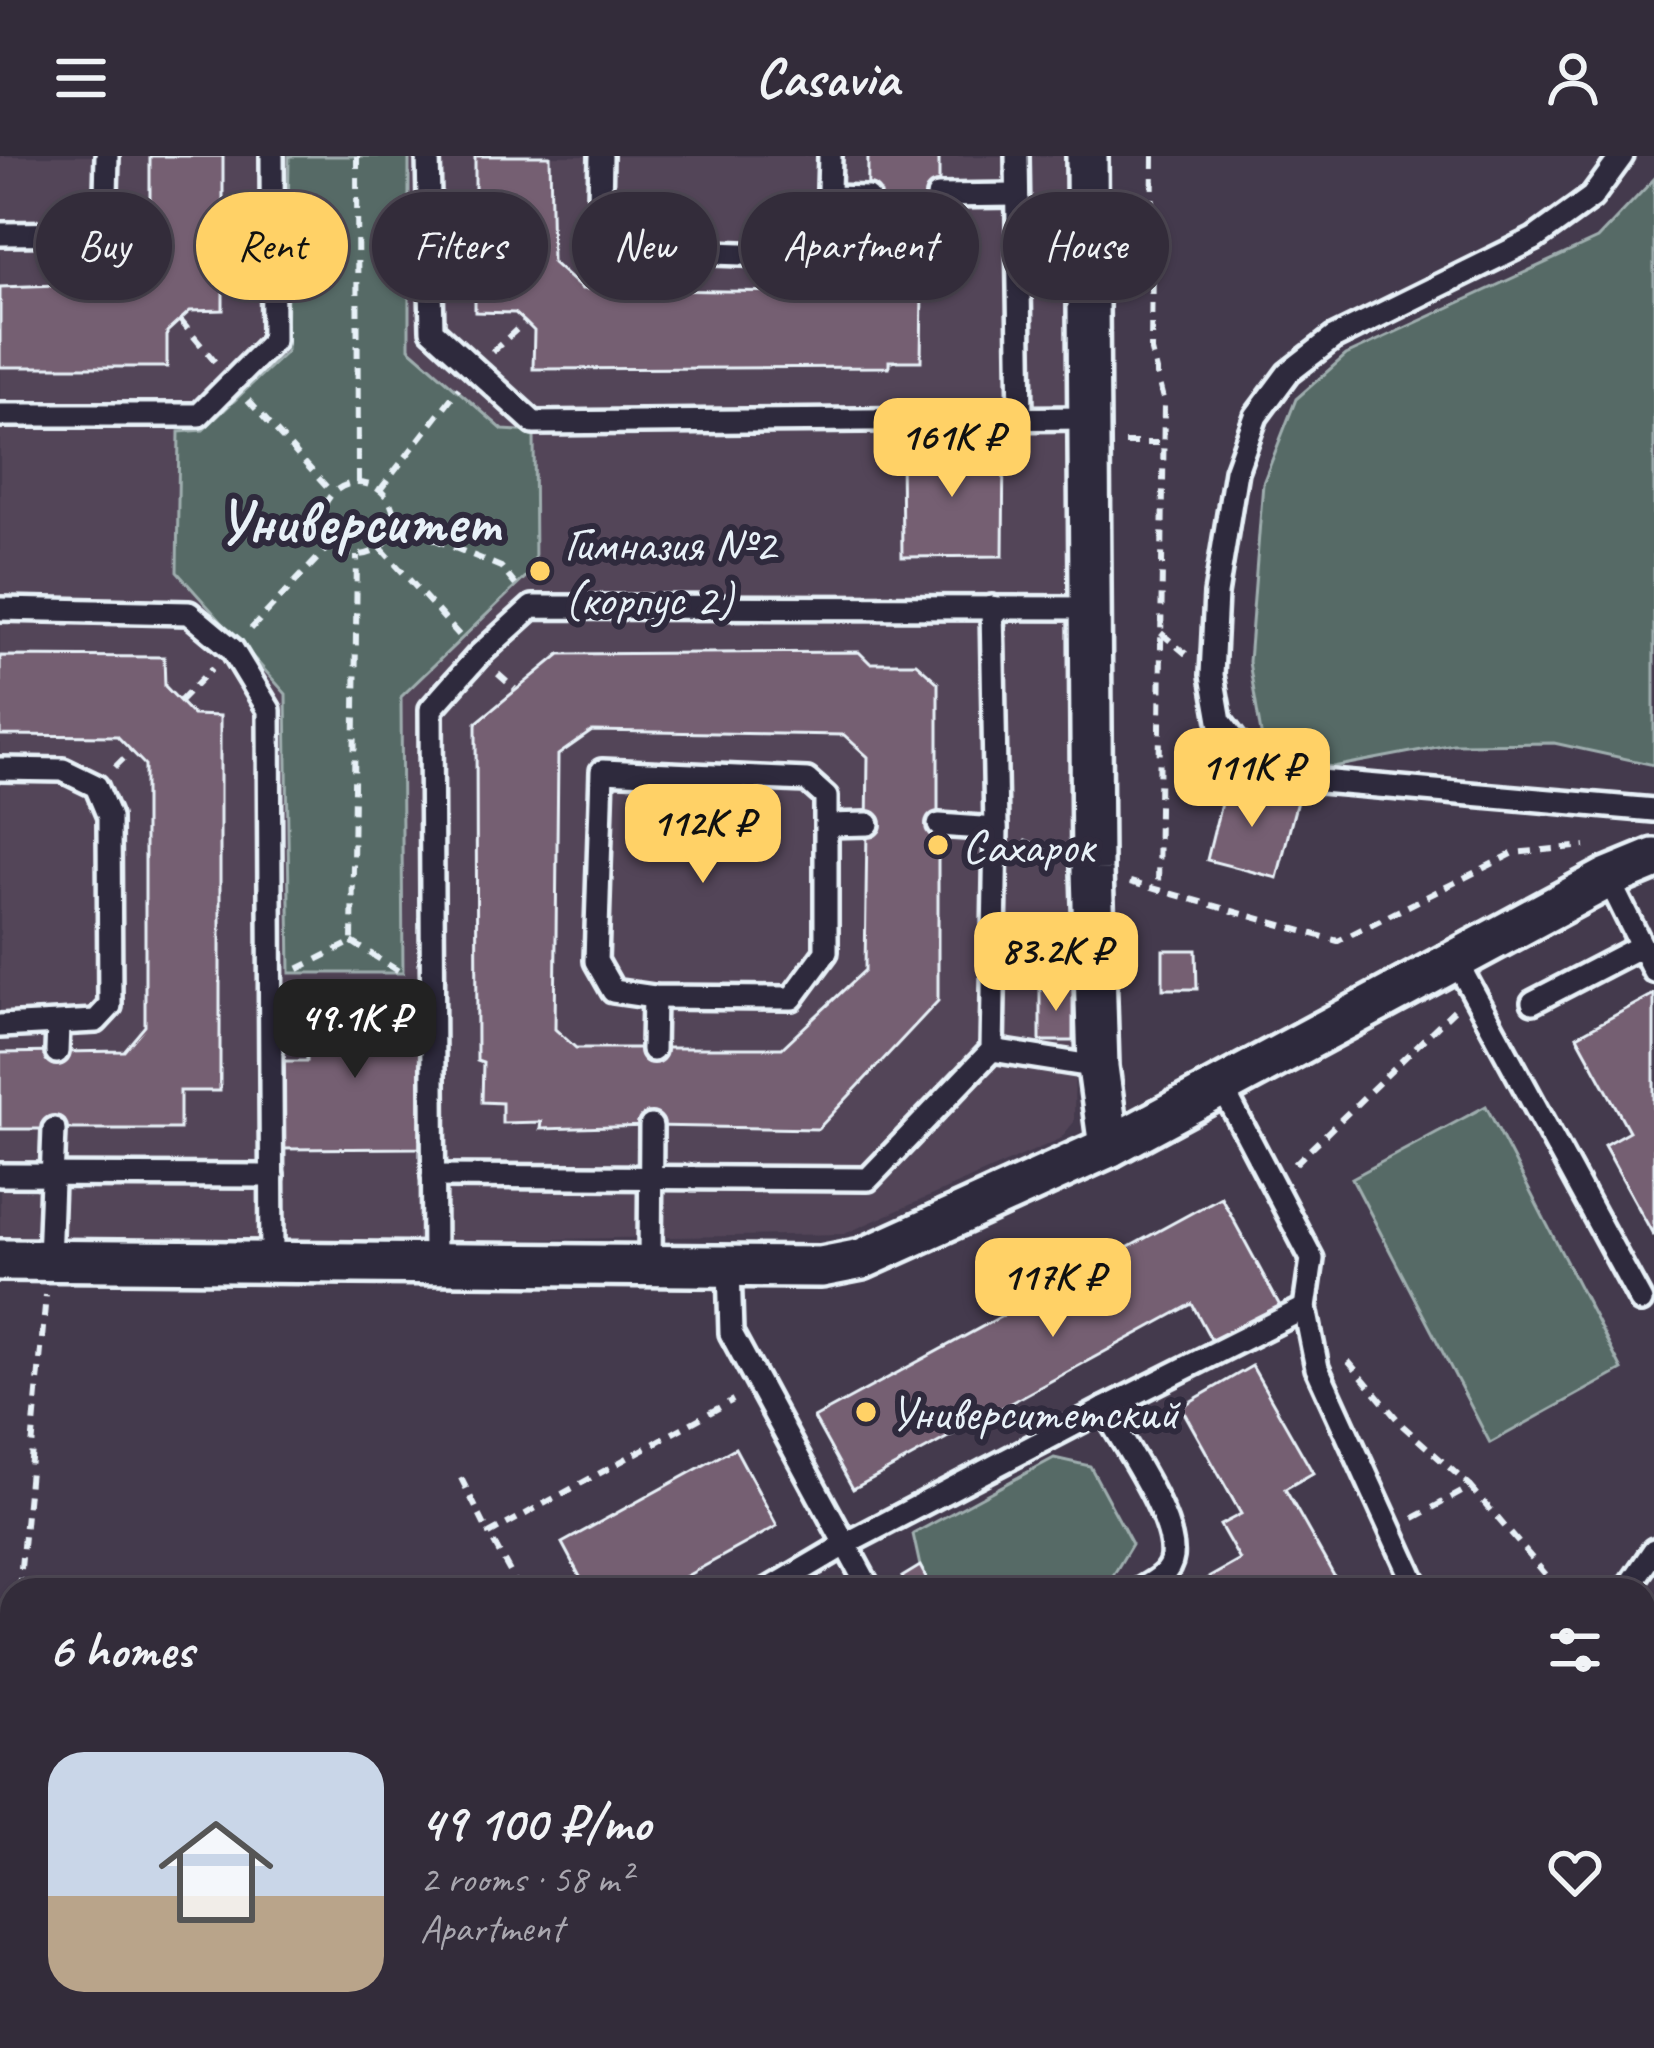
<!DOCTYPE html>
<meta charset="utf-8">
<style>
:root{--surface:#332c3a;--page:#3b3442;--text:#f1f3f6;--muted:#a9a7af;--line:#4e4854;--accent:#ffd166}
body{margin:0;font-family:Caveat,sans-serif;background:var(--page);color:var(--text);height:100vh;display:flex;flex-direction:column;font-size:45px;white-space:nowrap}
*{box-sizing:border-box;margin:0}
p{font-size:39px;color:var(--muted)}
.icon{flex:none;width:66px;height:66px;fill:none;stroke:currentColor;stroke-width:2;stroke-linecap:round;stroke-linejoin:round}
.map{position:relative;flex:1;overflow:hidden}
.drawer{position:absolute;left:0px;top:1422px;width:1656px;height:471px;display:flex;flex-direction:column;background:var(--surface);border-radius:36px 36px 0 0;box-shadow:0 3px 9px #0004,0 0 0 3px var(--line)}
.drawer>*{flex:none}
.banner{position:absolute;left:36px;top:36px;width:1584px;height:108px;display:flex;gap:24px}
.price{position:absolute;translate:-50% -102px;padding:0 27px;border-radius:24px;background:var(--accent);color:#111;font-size:39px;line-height:78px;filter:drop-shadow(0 3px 6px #0008)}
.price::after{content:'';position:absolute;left:50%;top:72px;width:36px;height:27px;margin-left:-18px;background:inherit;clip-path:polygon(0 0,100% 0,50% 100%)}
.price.selected{background:#222;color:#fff}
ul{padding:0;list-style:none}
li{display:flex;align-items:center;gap:36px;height:300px;padding:0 48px}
li span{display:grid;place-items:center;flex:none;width:336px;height:240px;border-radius:36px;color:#555}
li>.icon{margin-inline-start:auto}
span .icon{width:144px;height:144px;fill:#fffc;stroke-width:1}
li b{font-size:51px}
h2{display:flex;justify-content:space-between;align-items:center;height:144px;padding:0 48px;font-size:51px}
.pill{padding:0 42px;border-radius:54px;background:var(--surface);box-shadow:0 3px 9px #0004,0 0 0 3px var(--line);font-size:42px;line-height:108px}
.pill.selected{background:var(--accent);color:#111}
header{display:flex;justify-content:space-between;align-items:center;height:156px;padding:0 48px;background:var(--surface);font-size:54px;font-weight:600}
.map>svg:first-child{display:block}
.built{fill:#524558}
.green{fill:#566b66;stroke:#9faeaf;stroke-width:3}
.building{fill:#745e72;stroke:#e8f1f8;stroke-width:3;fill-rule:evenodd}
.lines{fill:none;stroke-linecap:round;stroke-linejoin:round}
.lane-casing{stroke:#e8f1f8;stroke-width:30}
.street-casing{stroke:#e8f1f8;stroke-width:48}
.path{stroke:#e8f1f8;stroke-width:6;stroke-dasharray:12 9;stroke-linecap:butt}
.lane{stroke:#2f2a3d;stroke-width:21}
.street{stroke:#2f2a3d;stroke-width:39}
.poi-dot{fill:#ffd166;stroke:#2f2a3d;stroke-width:4.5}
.labels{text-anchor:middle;stroke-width:12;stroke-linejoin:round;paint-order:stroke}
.poi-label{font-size:48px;fill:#e8f1f8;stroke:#2f2a3d;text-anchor:start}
.district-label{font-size:60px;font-weight:bold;fill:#e8f1f8;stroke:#2f2a3d}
</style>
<header><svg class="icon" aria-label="menu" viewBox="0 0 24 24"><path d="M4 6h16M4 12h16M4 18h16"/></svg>Casavia<svg class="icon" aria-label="person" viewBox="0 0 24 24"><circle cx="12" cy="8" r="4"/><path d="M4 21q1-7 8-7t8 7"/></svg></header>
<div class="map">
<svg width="1654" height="1892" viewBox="0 0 1654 1892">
<rect width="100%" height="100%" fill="#443a4d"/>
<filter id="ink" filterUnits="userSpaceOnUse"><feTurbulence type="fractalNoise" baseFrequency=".00833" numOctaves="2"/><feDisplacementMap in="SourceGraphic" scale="24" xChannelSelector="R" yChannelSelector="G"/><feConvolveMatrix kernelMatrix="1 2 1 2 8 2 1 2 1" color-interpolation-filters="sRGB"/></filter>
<g filter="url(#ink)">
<polygon class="built" points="0,0 1086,0 1074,966 1060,983 844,1078 444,1085 0,1081"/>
<g class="green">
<polygon points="289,0 409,0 409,192 503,274 534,276 535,412 401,541 403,817 290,817 286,538 177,416 179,276 203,274 286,196"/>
<polygon points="1654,23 1654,609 1554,587 1453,588 1333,611 1287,604 1262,584 1249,506 1263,327 1296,243 1346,199 1597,83"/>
<polygon points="1486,950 1622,1214 1490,1287 1352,1022"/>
<polygon points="1054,1302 1090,1310 1132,1388 1111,1423 1093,1434 933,1434 920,1410 913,1378"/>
</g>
<g class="building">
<polygon points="150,0 223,0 223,154 190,155 167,176 167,211 0,211 0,131 119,127 150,96"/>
<polygon points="475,0 550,0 552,106 582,133 867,137 868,0 939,0 939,132 922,133 921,205 889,205 889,211 533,213 534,175 525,166 515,157 475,156"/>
<polygon points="1004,287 1003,400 902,401 901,288"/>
<path d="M859,496L870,507H916L938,527V845L818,973L651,970L540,973L541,966L502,967V947L482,946L483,907L477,905L476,567L560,498ZM592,575L844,579L868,601L865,814L782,892H576L555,873L558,599Z"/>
<polygon points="0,500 164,501 165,530 193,559 220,560 220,935 180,935 180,973 0,973 0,897 124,895 145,870 145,609 117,580 0,579"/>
<polygon points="1226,627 1297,645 1277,722 1207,704"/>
<polygon points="1163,794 1196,794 1197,833 1163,833"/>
<rect x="1040" y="830" width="33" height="55"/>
<polygon points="1654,838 1654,1080 1604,989 1629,975 1577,880"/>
<polygon points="420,850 420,992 282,993 282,905 307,905 306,851"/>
<polygon points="1221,1041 1280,1150 1213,1187 1192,1148 853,1333 814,1262"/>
<polygon points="1252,1210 1313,1317 1285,1333 1342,1434 1187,1434 1240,1404 1220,1369 1241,1358 1181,1251"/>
<polygon points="735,1292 777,1370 672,1428 675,1434 587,1434 562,1387"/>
<polygon points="920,1410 933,1434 909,1434 902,1421"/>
<polygon points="1654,1525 1654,1677 1644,1711 1644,1530"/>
<polygon points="222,1881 595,1881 600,1892 227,1892"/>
</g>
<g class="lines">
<defs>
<g id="lane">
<polyline points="428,0 432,174 534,267 1087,262"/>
<polyline points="601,0 599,93 827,101 830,0"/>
<polyline points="1017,0 1021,263"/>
<polyline points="1622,0 1592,41 1534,83 1333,182 1288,217 1256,260 1236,315 1216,438 1212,519 1220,565 1243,595 1309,624 1654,654"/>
<polyline points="938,40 1017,39"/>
<polyline points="829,41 868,42"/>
<polyline points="0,78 105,77 107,0"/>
<polyline points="0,259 199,259 273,185 272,0"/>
<polyline points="0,453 189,457 232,493 269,554 272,1107"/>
<polyline points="0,613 63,614 96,630 109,661 110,850 96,865 0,870"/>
<polygon points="602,615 807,624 826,641 826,796 792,842 654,841 613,835 596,805"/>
<polyline points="827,669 868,668"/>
<polyline points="939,669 996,673"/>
<polyline points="1608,722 1654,815"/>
<polyline points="1455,803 1641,1145"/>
<polyline points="1533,846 1641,790"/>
<polyline points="653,894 654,841"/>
<polyline points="992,894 1098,911"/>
<polyline points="57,896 58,868"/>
<polyline points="1222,931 1312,1103 1305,1152 1317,1212 1418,1434"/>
<polyline points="0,1019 272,1020"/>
<polyline points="433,1020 868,1023 992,894 996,673 992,451"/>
<polyline points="49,1104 54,973"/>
<polyline points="434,1108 431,553 478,500 532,451 1088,452"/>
<polyline points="650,1110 651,970"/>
<polyline points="729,1111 731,1177 870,1434"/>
<polyline points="1104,1253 1305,1152"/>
<path d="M768,1434L846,1388L1104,1253C1123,1288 1176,1362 1172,1401C1170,1418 1154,1426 1140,1434"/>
<polyline points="1627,1434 1654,1394"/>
<polyline points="1644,1862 1654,1857"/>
<polyline points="1542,1881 1548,1892"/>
<polyline points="1592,1892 1611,1881"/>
</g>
<g id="street">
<polyline points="1087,0 1092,714 1098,911 1109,991"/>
<polyline points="0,1104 821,1111 862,1103 1109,991 1608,722 1654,703"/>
</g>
</defs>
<use href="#lane" class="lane-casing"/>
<use href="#street" class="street-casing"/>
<g class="path">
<polyline points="357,0 358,327"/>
<polyline points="1153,0 1151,195 1164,247 1158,734"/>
<polyline points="121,96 134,112"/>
<polyline points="180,164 216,207"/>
<polyline points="492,196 525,166"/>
<polyline points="248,244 332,337"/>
<polyline points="1125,287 1163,287"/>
<circle cx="358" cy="363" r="36"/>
<polyline points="380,334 459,232"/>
<polyline points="395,367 501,411 517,431"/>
<polyline points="381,392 459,479"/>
<polyline points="251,473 331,388"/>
<polyline points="1161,477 1186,498"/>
<polyline points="498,518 515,533"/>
<polyline points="180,545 212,512"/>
<polyline points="115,611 131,595"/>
<polyline points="1024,685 1056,699"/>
<polyline points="1130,726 1338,785 1514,697 1585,690"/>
<polyline points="352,786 405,819"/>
<polyline points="298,813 352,786 357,400"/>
<polyline points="1295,1008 1454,854"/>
<polyline points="1348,1205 1403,1270 1471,1331"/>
<polyline points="461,1322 489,1378"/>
<polyline points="1414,1362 1471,1331 1559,1434"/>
<polyline points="19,1434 46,1139"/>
<polyline points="520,1434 489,1378 733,1244"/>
<polyline points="1644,1485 1654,1486"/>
<polyline points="163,1881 169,1892"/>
<polyline points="634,1881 640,1892"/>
<polyline points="681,1892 695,1881"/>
</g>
<use href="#lane" class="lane"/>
<use href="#street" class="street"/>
</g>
</g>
<g class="poi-dot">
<circle cx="540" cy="415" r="12"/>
<circle cx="938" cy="689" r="12"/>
<circle cx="866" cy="1256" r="12"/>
</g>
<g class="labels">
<g class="poi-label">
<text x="564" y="404">Гимназия №2<tspan x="564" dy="55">(корпус 2)</tspan></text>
<text x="962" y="706">Сахарок</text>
<text x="890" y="1273">Университетский</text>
</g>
<g class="district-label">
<text x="359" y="386">Университет</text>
</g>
</g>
</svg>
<b class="price" style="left:952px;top:344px">161K ₽</b>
<b class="price" style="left:1252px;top:674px">111K ₽</b>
<b class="price" style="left:703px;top:730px">112K ₽</b>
<b class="price" style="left:1056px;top:858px">83.2K ₽</b>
<b class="price selected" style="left:355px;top:925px">49.1K ₽</b>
<b class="price" style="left:1053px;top:1184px">117K ₽</b>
<div class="banner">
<a class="pill">Buy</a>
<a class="pill selected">Rent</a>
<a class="pill">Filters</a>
<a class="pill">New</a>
<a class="pill">Apartment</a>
<a class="pill">House</a>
</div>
<section class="drawer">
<h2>6 homes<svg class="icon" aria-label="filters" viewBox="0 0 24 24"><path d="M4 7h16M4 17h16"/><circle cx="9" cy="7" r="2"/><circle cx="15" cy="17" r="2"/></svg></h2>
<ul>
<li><span style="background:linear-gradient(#c9d6e8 60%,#b9a48a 0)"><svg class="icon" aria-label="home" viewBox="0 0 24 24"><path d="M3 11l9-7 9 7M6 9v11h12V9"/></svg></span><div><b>49 100 ₽/mo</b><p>2 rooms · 58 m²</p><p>Apartment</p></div><svg class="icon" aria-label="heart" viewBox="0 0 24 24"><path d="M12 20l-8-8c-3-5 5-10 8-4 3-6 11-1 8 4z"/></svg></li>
</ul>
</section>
</div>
